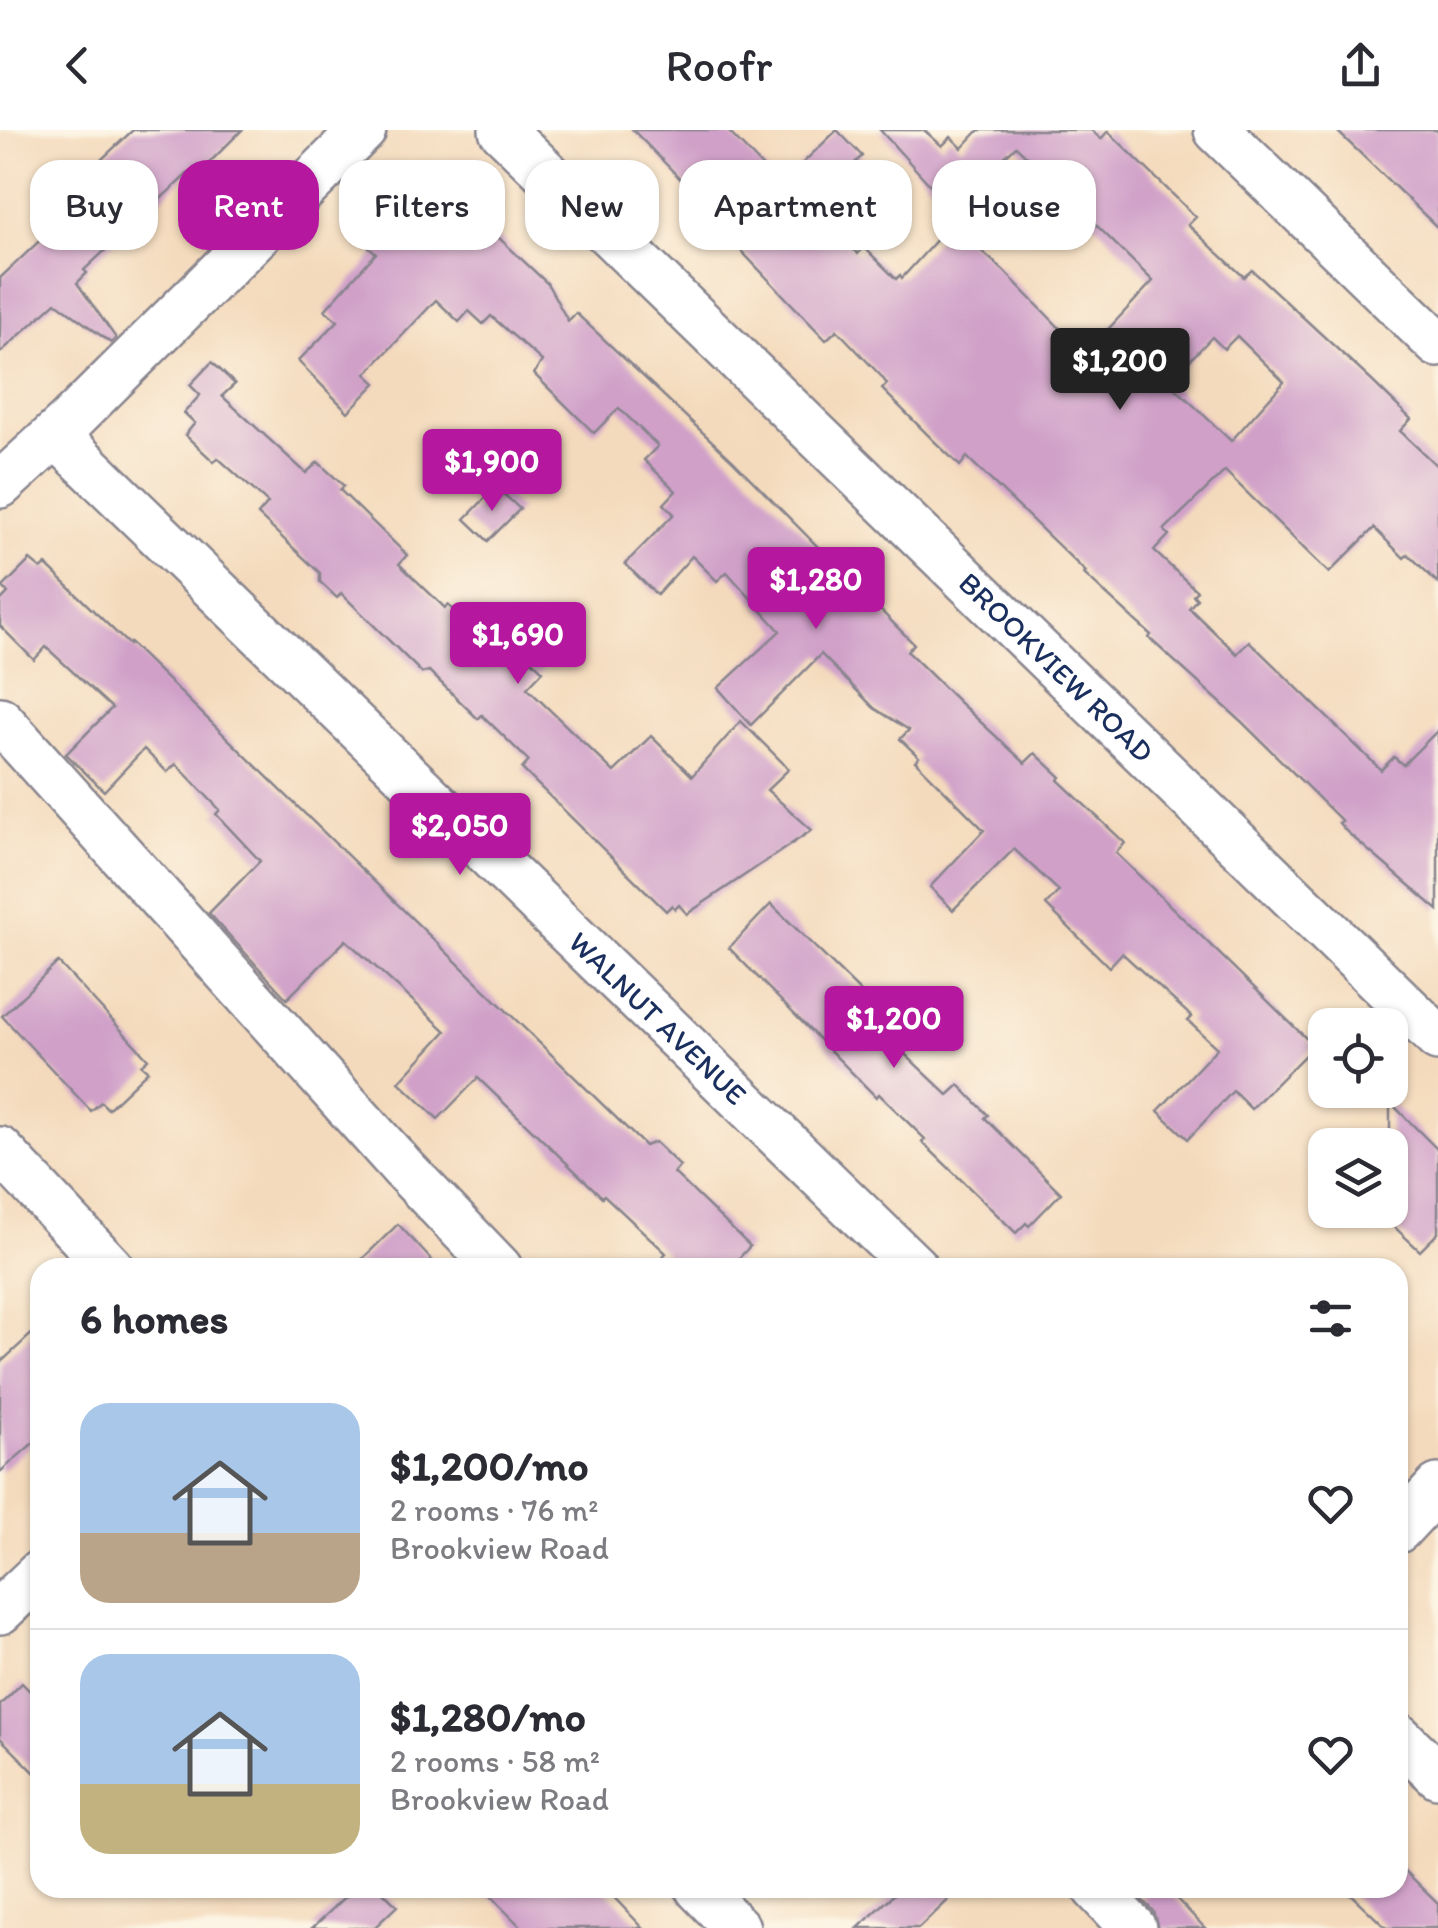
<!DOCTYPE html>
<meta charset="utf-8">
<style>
:root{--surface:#fff;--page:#f2f2f3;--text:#2b2b33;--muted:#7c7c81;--line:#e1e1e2;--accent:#b5179e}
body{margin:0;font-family:Itim,sans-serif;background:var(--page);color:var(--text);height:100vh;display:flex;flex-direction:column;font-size:38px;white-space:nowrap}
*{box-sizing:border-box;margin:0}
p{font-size:32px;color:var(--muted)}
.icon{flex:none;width:55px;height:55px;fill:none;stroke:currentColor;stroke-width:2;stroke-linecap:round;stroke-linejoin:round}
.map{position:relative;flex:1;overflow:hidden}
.details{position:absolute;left:30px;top:1128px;width:1378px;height:640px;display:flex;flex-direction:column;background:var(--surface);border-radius:30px;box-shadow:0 2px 8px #0004}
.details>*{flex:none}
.banner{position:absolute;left:30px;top:30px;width:1380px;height:90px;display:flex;gap:20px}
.buttons{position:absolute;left:1308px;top:878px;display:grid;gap:20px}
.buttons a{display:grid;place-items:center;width:100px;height:100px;border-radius:20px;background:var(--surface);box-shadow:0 2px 8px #0004;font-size:50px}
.price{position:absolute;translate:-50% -85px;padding:0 22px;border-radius:10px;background:var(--accent);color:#fff;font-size:32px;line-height:65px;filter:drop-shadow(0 2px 5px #0008)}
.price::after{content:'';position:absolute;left:50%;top:60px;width:30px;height:22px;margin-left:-15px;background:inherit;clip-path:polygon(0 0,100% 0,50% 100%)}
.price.active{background:#222;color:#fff}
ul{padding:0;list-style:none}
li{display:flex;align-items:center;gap:30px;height:250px;padding:0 50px}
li+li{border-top:2px solid var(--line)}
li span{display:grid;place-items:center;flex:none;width:280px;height:200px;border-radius:30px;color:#555}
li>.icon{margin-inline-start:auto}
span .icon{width:120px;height:120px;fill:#fffc;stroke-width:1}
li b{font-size:42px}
h2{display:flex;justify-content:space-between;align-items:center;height:120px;padding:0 50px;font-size:42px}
.pill{padding:0 35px;border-radius:30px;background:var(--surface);box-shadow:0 2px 8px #0004;font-size:35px;line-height:90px}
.pill.active{background:var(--accent);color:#fff}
header{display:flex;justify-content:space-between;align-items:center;height:130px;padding:0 50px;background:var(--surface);font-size:45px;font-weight:600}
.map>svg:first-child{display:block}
.building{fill:#d0a0c9;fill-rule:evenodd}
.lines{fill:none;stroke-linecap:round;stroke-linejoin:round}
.minor-casing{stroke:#88848d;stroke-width:50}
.minor{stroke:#fff;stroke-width:45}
.labels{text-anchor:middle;stroke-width:10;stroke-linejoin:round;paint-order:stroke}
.street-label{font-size:30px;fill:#1b2f5e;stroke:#fcf5e5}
</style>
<header><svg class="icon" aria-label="back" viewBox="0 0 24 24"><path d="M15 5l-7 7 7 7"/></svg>Roofr<svg class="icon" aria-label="share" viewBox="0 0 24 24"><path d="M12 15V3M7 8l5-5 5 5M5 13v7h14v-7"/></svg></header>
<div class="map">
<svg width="1438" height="1798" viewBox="0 0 1438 1798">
<rect width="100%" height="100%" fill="#fcf5e5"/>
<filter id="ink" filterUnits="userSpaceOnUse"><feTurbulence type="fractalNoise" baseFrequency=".01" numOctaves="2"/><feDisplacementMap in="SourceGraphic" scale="20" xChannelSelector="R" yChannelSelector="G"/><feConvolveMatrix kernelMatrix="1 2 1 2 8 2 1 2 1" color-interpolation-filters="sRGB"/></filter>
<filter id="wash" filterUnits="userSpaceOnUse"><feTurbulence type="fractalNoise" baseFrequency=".0048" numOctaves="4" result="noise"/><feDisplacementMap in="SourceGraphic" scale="40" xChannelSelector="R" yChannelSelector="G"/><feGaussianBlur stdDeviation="2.25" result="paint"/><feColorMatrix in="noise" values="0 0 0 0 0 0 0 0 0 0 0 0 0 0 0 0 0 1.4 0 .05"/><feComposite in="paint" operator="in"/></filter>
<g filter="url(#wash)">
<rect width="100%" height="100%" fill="#f4dabc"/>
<g id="blocks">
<g class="building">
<polygon points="133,0 242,0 202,40 197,35 84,140 87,143 77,153 116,208 111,213 56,172 0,223 0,148 84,69 72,57"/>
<path d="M633,0H727L780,55L837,0L862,26L812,76L858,124L864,117L896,149L900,145L902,148L951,94L1003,140L1085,224L1153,151L1016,16L951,78L880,0H924L942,16L951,7L962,18L979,0H1091L1101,9L1108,1L1196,87L1188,95L1244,147L1252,140L1373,252L1411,289L1400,301L1438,337V453L1408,424L1404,428L1374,398L1329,443L1225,341L1164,400L1169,405L1154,421L1197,461L1193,465L1197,469L1189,478L1237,524L1249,511L1381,640L1394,627L1403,635L1438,600V780L1347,702L1339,693L1342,691L1242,592L1149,508L1151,505L1084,444L1086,442L967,327L960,336L934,311L882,259L887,254L881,246L837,200L826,210L688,65L692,61ZM1237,206L1284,252L1231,311L1169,252L1212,207L1224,219Z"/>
<polygon points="1336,0 1438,0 1438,98"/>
<polygon points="427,55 442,69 449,61 547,153 568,191 576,183 733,331 914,514 907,521 960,573 1025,633 1035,623 1061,647 1058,650 1125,713 1116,723 1314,916 1251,979 1233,961 1188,1009 1158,981 1217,918 1188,891 1192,887 1122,823 1109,837 1046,775 1059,761 1014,719 953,780 930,757 984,700 915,631 919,627 900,609 909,600 874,578 821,524 751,595 718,558 780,501 727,442 717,451 692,426 657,465 625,434 674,384 664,374 676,361 644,330 658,316 619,278 594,303 534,244 542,231 491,186 483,194 469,181 459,192 436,170 366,244 376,253 348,282 298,231 338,191 325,180 376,123 369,117"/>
<polygon points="212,232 235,254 222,266 306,343 318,332 344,356 340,360 407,425 399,434 445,478 448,475 481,506 493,493 543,541 527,558 614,642 651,606 692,646 741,591 789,639 767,660 812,700 687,784 679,775 675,779 672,775 666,781 522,639 529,631 482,585 478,589 429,541 422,543 341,463 337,468 320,452 320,443 258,385 268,373 218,328 214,332 185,305 195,293 184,283 200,265 190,255"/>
<polygon points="496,357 520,379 488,411 465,389"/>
<polygon points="30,430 41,439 46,435 129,515 130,513 645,1016 655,1012 680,1036 674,1043 750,1116 730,1138 653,1138 666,1123 604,1065 602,1067 478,948 438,989 399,952 446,901 346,810 287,869 209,783 260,731 216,684 220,680 176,634 167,642 144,619 104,661 66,624 112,578 46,517 34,530 0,496 0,471 8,463 3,457"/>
<polygon points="771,774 864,865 853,875 948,965 959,955 988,985 985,988 1061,1063 1029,1096 1026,1093 1016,1103 922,1012 925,1009 879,964 876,967 729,818"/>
<polygon points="58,832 148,929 141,935 148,941 108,979 101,972 91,981 2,886"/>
<polygon points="1390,972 1438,1020 1438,1103 1420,1121 1390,1093"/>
<polygon points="398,1094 439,1138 353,1138"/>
<polygon points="40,1196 40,1307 0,1342 0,1233"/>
<polygon points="22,1553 40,1572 40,1648 0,1608 0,1575"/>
<polygon points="1398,1734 1438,1773 1438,1798 1386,1798 1344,1758 1398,1758"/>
<polygon points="355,1758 379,1758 397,1776 374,1798 312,1798"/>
<polygon points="482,1758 605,1758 643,1798 522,1798"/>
<polygon points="901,1758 961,1758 919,1798 858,1798"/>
<polygon points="1154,1758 1166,1758 1205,1798 1158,1798 1153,1781 1141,1769"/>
</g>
</g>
</g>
<g filter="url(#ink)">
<use href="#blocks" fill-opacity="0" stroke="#88848d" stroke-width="2.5"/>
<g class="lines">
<defs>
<g id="minor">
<path id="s1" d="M502,0L1438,908"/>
<polyline points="1217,0 1438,214"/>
<path id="s2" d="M56,305L915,1138"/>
<polyline points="0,355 68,293 363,0"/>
<polyline points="0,590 404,1039 499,1138"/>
<polyline points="0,1020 111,1138"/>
<polyline points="1398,1400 1438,1357"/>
<polyline points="0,1481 40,1443"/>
<polyline points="1398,1606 1438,1645"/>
<polyline points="698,1758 737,1798"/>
<polyline points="1095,1758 1133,1798"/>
</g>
</defs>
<use href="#minor" class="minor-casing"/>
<use href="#minor" class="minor"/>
</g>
</g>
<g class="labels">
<g class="street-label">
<text dy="10" stroke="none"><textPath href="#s1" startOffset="772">BROOKVIEW ROAD</textPath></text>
<text dy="10" stroke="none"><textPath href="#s2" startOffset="838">WALNUT AVENUE</textPath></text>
</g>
</g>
</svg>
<div class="buttons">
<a><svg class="icon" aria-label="locate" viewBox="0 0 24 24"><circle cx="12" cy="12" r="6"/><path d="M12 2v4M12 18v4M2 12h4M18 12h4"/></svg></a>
<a><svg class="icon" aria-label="layers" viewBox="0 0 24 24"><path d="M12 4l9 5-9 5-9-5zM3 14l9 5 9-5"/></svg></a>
</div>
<b class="price active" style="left:1120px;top:283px">$1,200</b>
<b class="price" style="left:492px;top:384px">$1,900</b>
<b class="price" style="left:816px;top:502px">$1,280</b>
<b class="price" style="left:518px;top:557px">$1,690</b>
<b class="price" style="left:460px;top:748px">$2,050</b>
<b class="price" style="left:894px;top:941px">$1,200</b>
<div class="banner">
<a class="pill">Buy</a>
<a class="pill active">Rent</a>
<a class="pill">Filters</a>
<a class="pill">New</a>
<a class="pill">Apartment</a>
<a class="pill">House</a>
</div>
<section class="details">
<h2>6 homes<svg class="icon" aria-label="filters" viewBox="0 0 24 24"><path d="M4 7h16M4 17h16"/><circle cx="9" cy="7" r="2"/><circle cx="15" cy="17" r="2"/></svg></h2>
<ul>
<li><span style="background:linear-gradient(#a9c7e8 65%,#b9a48a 0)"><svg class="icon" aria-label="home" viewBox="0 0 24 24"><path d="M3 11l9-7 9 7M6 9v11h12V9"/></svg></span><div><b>$1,200/mo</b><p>2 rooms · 76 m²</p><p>Brookview Road</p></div><svg class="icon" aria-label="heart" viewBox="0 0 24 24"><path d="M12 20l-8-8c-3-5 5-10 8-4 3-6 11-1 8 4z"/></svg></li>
<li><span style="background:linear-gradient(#a9c7e8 65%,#c2b280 0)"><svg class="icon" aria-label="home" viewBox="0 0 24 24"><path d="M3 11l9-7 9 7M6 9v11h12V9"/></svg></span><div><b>$1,280/mo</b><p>2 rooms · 58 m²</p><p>Brookview Road</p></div><svg class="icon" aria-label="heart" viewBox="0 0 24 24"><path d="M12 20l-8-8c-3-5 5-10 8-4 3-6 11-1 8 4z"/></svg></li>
</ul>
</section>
</div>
